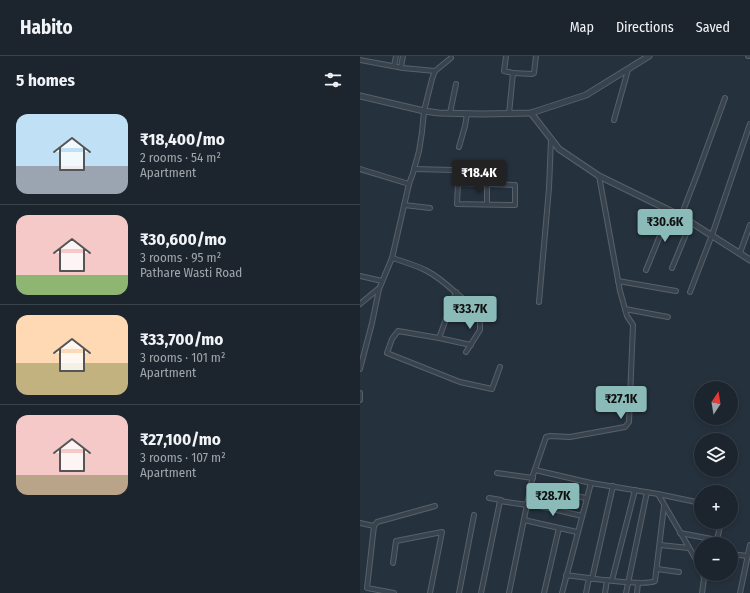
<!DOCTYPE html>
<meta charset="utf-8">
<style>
:root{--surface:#1c252e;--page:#252d36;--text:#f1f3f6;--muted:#a0a5aa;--line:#3a424a;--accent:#8bbbb9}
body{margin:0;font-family:"Fira Sans Condensed",sans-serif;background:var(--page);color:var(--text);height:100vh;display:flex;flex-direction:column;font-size:15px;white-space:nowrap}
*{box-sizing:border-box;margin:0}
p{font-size:13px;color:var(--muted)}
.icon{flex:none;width:22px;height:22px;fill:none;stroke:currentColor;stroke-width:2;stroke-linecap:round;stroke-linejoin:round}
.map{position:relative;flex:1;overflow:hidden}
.side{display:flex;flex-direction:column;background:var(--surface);width:360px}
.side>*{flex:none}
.needle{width:26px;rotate:12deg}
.buttons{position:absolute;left:334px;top:325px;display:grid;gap:8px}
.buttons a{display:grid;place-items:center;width:44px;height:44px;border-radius:50%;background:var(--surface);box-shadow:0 2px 6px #0003,0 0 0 1px var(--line);font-size:20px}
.price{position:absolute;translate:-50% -34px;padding:0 9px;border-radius:4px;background:var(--accent);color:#111;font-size:13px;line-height:26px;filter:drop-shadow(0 1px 2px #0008)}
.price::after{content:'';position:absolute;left:50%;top:24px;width:12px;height:9px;margin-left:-6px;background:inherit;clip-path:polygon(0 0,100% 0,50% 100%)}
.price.current{background:#222;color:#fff}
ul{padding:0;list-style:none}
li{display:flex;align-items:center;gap:12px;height:100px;padding:0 16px}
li+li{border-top:1px solid var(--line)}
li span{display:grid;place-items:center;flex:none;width:112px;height:80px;border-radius:12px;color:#555}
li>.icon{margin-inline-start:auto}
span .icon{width:48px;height:48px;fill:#fffc;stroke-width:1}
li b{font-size:17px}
h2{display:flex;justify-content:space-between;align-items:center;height:48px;padding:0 16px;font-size:17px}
header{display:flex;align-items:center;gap:24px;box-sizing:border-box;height:56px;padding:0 20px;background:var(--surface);border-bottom:1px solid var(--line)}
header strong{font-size:19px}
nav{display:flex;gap:22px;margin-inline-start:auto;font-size:14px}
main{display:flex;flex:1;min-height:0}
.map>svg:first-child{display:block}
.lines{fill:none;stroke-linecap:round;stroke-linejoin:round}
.minor-casing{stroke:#57616b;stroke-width:6}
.tertiary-casing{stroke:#57616b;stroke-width:7}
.minor{stroke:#39434d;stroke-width:4}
.tertiary{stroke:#39434d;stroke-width:5}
</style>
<header>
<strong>Habito</strong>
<nav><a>Map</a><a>Directions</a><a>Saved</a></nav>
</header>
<main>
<section class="side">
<h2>5 homes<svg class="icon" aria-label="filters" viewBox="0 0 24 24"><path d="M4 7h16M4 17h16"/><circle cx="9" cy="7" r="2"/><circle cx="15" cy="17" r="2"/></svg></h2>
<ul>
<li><span style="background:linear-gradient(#bfe0f5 65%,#9aa5b1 0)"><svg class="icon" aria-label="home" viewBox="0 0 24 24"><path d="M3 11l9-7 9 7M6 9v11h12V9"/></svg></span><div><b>₹18,400/mo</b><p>2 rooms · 54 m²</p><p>Apartment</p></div></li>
<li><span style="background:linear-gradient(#f6c9c9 75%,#8fb573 0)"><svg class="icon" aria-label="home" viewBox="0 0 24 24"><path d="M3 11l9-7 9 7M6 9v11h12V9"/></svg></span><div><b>₹30,600/mo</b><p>3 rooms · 95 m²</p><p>Pathare Wasti Road</p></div></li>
<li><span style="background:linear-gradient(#ffd9b3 60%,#c2b280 0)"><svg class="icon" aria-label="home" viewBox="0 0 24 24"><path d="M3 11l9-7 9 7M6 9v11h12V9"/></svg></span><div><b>₹33,700/mo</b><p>3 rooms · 101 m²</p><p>Apartment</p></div></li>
<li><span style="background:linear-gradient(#f6c9c9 75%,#b9a48a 0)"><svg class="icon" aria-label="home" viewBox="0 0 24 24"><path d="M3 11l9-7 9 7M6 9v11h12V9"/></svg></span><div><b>₹27,100/mo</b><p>3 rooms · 107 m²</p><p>Apartment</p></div></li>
</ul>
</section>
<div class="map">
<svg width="390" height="537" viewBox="0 0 390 537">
<rect width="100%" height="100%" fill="#25313d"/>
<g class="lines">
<defs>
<g id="minor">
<polyline points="146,0 144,15 153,17 149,58"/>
<polyline points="388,0 390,0"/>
<polyline points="0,4 43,12 75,15"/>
<polyline points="34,10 36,0"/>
<polyline points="41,11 43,0"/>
<polyline points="153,17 172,18 174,17 176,0"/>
<polyline points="90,57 96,28"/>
<polyline points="254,64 268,14"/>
<polyline points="99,91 105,70 107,58"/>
<polyline points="0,113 49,128"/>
<polyline points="54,113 93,114 97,117 98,127 155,129 155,149 97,148 98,127"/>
<polyline points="127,148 127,128"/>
<polyline points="44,149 70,152"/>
<polyline points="321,160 338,116 365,42"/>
<polyline points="380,197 390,169"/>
<path d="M32,202C62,211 72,215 95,236C104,243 113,250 120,259V274L106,296"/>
<polyline points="312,212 331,166"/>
<polyline points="286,214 310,155"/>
<polyline points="0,220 22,225"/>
<polyline points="258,225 316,235"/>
<polyline points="330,236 352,179 390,68"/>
<polyline points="179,246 189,132 191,83"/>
<polyline points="0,248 18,233"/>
<polyline points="265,253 308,261"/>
<polyline points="79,282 96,236"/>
<polyline points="111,289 79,282 38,275 32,283 27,297 100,326 132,333 140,311"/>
<polyline points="0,313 12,267 19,233 32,202 49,128 53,117 59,95 62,76 64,55 72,23 75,15 91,2"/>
<polyline points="0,337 0,344"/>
<polyline points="175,414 231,427 298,438 341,512"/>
<polyline points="137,417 173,422"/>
<polyline points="171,431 226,442"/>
<polyline points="298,438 341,447"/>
<polyline points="129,442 141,444"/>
<polyline points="167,447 222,460"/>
<polyline points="371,454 373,454"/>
<polyline points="164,464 217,476"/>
<polyline points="0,467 14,470"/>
<polyline points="320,477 357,484"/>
<polyline points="356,488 361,466"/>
<polyline points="300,489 329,492"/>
<polyline points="371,498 387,500"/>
<polyline points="33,507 36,485 82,476 70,537"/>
<polyline points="297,513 319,516"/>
<path d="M206,519C221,521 284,531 295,525L304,450"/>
<polyline points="232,523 253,430"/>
<polyline points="252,524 275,434"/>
<polyline points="34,537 7,532 14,470 17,466 75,450"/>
<polyline points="99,537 114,459"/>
<polyline points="121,537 140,445 167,449"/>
<polyline points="149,537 173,419 186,381 190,380 210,381 265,371 269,366 273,269 267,260 260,235 239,120"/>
<polyline points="184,537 199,472"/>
<polyline points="202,537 231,427"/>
<polyline points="226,537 229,522"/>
<polyline points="245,537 247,524"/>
<polyline points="266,537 287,436"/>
<polyline points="277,537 278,527"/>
<polyline points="342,537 344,523 343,518"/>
<polyline points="380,537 390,489"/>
</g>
<g id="tertiary">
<polyline points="0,40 64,55 79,57 121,58 171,57 226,39 289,0"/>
<polyline points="171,57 199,93 239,120 321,160 390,204"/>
</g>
</defs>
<use href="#minor" class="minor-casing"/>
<use href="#tertiary" class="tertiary-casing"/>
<use href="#minor" class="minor"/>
<use href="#tertiary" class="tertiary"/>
</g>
</svg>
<div class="buttons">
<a><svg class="needle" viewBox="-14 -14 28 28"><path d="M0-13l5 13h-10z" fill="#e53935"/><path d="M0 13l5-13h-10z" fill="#a0a5aa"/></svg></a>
<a><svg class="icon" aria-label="layers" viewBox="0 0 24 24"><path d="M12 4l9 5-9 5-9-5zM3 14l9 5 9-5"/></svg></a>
<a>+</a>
<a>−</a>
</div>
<b class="price current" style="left:119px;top:138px">₹18.4K</b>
<b class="price" style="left:305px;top:187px">₹30.6K</b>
<b class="price" style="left:110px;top:274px">₹33.7K</b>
<b class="price" style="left:261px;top:364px">₹27.1K</b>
<b class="price" style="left:193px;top:461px">₹28.7K</b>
</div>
</main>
